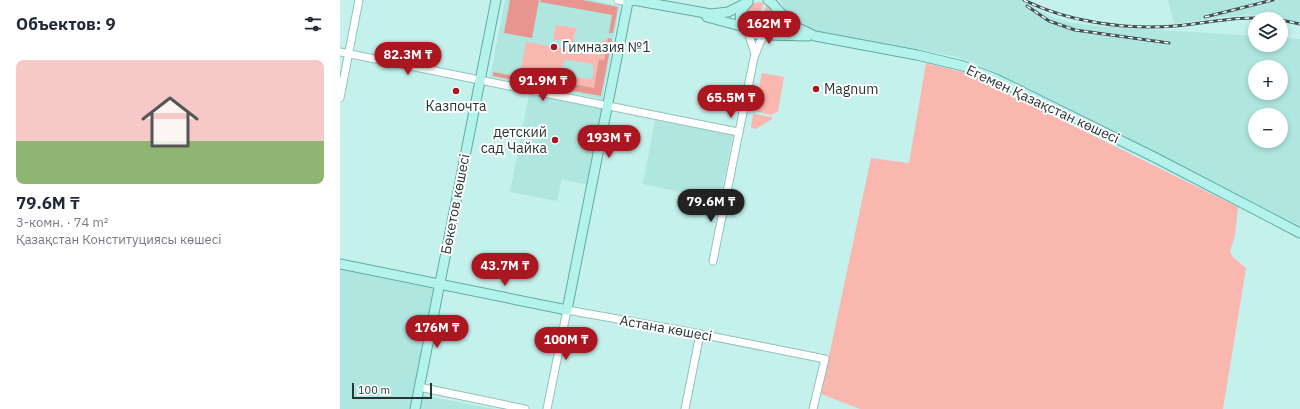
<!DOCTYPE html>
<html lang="ru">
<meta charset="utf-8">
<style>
:root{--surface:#fff;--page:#f2f2f3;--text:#1f2937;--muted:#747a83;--line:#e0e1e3;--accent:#ab1720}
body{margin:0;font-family:"IBM Plex Sans",sans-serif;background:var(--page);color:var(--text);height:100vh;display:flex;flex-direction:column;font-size:15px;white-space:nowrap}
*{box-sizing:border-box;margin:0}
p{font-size:13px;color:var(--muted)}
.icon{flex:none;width:22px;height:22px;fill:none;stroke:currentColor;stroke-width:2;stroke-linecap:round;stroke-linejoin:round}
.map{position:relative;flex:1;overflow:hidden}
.side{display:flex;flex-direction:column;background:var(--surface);width:340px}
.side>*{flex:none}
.controls{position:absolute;left:908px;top:12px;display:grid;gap:8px}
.controls a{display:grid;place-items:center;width:40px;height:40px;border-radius:50%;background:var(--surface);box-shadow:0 2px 6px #0003;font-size:20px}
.scale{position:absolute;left:12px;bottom:10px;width:80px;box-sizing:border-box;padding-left:4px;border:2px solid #253635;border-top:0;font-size:11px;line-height:14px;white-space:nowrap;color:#253635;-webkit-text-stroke:3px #fff;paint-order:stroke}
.price{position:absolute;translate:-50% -34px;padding:0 9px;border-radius:14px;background:var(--accent);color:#fff;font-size:13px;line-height:26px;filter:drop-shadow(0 1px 2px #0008)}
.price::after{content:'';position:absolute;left:50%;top:24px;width:12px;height:9px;margin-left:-6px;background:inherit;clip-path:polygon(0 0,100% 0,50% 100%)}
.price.on{background:#222;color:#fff}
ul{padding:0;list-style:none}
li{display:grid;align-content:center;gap:8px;height:212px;padding:0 16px}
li+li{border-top:1px solid var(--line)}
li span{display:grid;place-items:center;height:124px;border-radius:8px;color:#555}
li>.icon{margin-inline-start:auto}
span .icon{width:72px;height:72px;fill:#fffc;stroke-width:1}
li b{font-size:17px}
h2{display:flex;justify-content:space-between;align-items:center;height:48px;padding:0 16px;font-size:17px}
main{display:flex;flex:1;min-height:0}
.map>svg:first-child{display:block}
.built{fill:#b0e6e0;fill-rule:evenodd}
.green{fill:#f9b7b0;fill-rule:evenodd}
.forest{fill:#e7958e}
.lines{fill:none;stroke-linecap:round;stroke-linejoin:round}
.minor-casing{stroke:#94c0bb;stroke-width:9}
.major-casing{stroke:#61aba4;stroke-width:11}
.minor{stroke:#fff;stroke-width:7}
.major{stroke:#b4f2ec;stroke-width:9}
.rail-casing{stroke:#3d5351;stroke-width:3}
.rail{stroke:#fff;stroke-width:1.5;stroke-dasharray:4.5;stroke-linecap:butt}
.poi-dot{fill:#ab1720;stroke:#fff;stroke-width:1.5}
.labels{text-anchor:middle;stroke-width:4;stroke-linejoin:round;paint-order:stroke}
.poi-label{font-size:14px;fill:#253635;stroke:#fff;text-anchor:start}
.street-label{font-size:14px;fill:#253635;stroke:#fff}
</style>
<main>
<section class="side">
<h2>Объектов: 9<svg class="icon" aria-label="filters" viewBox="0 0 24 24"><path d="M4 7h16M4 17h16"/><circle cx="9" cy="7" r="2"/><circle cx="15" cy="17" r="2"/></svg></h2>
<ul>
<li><span style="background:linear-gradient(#f6c9c9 65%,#8fb573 0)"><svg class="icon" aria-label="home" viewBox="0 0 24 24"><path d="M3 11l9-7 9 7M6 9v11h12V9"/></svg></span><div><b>79.6M ₸</b><p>3-комн. · 74 m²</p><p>Қазақстан Конституциясы көшесі</p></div></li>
</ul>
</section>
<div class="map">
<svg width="960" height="409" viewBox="0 0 960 409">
<rect width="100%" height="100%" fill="#c4f1ec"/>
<g class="built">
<polygon points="165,0 251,0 280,6 262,99 150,77"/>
<path d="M440,0H681L710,16L731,23L757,26L915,36V45H941V38L960,39V226L635,63L613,56L549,44L478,33L458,25L450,18ZM915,67H941V93H915ZM915,115H941V141H915Z"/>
<polygon points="828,0 960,0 960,23 926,14 881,17 834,24"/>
<polygon points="189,95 264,109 249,185 222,179 217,201 170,192"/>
<polygon points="315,120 393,135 380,200 303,184"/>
<polygon points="0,268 95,288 71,409 0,409"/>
<polygon points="83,395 127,404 155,409 80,409"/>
</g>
<g class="green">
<path d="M418,2L424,3L419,14L405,19C405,10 409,4 418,2Z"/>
<polygon points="427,4 435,15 431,27 422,18"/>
<polygon points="418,19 429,29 413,31 405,22"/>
<polygon points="216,25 236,28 233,43 213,39"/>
<path d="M268,38L264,60L259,59L254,88L180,74L186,42L260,55L262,42ZM226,60L253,64V77L250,79L224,76L222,73L223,62Z"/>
<polygon points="586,63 626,73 898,207 895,235 890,251 892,256 906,268 883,409 520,409 481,394 531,158 569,163"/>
<polygon points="422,73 444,77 438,111 432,115 414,111"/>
<polygon points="413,114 432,117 432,119 416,129 411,128"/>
</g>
<g class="forest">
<polygon points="170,0 199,0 192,38 164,33"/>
<polygon points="201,0 242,0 278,7 273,33 269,33 272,15 200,2"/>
<polygon points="268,38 272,39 261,96 153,76 153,72 180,77 180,74 254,88 259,59 264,60"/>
</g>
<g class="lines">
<defs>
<g id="minor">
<polyline points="278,0 288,2 289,0"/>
<polyline points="408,32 415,54"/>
<polyline points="0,52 398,132"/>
<polyline points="0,98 19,0"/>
<polyline points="373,261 414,58 420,42 425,35"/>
<polyline points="79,387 185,409"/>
<polyline points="207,409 227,310 350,332 485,359 473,409"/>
<polyline points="345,409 360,334"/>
</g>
<g id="major">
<polyline points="288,2 293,0 371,14 388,12 408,2"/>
<path d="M408,2C380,29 437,52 438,18C439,10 434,4 428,0"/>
<polyline points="437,9 454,26 475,36 577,55 623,66 656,79 816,158 960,233"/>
<polyline points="367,17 404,27"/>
<polyline points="427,35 468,36"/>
<polyline points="0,264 227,310 288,2"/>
<polyline points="75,409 156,0"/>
</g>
</defs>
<use href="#minor" class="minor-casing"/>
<use href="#major" class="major-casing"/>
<use href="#minor" class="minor"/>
<use href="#major" class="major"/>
<defs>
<g id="rail">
<path d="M684,0C727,22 787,30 835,26C868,23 901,15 935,19"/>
<polyline points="687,6 709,21 735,30 829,43"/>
<polyline points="865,17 933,0"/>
<polyline points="941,20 960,24"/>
</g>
</defs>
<use href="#rail" class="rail-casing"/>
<use href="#rail" class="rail"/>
</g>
<g class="poi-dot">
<circle cx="214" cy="47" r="4"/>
<circle cx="476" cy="89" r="4"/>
<circle cx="116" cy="91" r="4"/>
<circle cx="215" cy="140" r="4"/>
</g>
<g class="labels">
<g class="poi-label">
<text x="222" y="52">Гимназия №1</text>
<text x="484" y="94">Magnum</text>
<text x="116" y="111" text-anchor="middle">Казпочта</text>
<text x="207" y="137" text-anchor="end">детский<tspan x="207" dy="16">сад Чайка</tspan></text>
</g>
<g class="street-label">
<text transform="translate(703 104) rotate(25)" y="5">Егемен Қазақстан көшесі</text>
<text transform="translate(115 204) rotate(-79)" y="5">Бөкетов көшесі</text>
<text transform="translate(326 328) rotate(10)" y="5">Астана көшесі</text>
</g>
</g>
</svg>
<div class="controls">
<a><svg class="icon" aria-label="layers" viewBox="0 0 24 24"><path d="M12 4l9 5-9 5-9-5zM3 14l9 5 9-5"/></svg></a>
<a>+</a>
<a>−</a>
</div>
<div class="scale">100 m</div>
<b class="price" style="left:429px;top:45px">162M ₸</b>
<b class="price" style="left:68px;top:76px">82.3M ₸</b>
<b class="price" style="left:203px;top:102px">91.9M ₸</b>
<b class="price" style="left:391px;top:119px">65.5M ₸</b>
<b class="price" style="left:269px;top:159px">193M ₸</b>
<b class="price on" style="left:371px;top:223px">79.6M ₸</b>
<b class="price" style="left:165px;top:287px">43.7M ₸</b>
<b class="price" style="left:97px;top:349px">176M ₸</b>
<b class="price" style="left:226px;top:361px">100M ₸</b>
</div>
</main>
